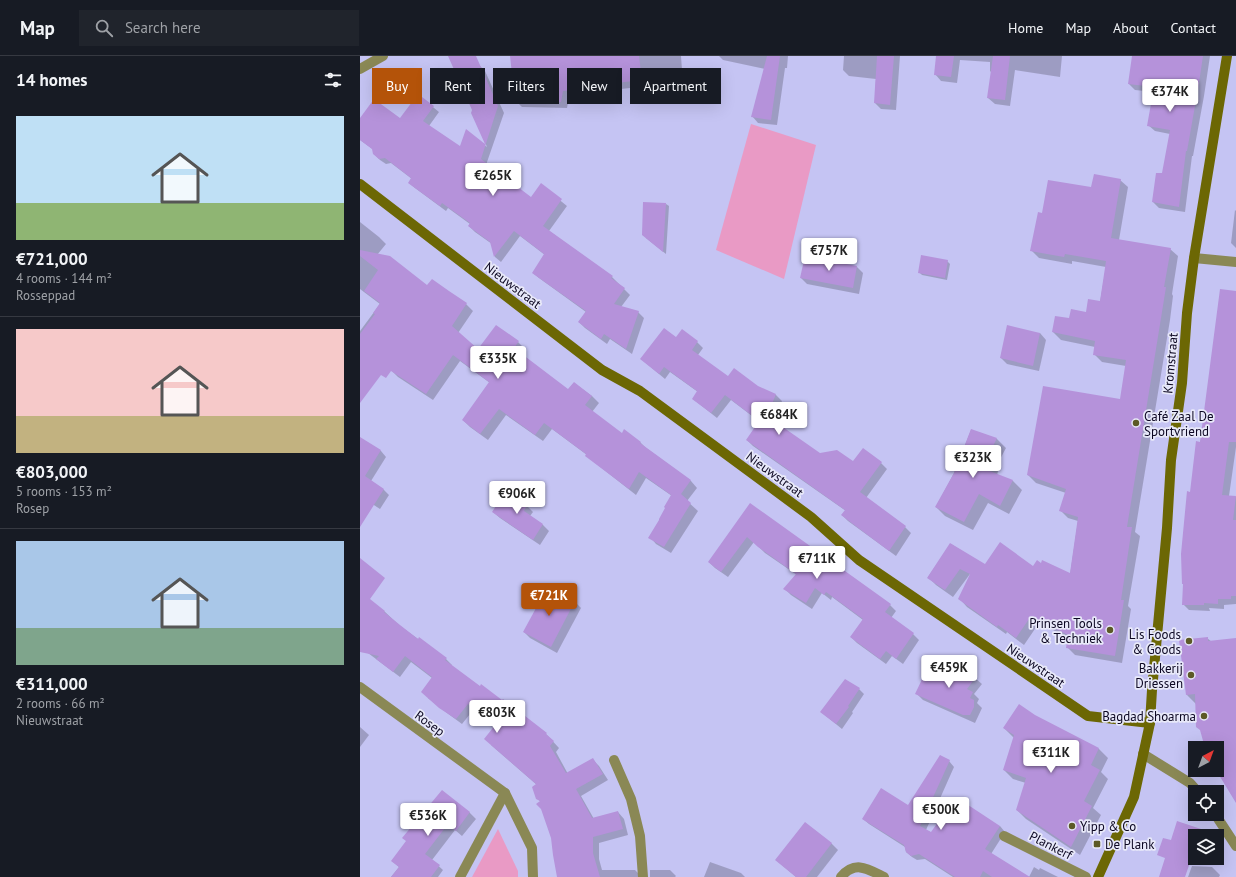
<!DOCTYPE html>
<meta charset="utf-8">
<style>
:root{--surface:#171b24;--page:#20242c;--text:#f1f3f6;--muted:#9ea1a6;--line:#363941;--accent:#b45309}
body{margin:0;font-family:"PT Sans",sans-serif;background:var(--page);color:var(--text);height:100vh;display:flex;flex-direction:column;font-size:15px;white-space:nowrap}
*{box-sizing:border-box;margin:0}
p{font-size:13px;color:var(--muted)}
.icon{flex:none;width:22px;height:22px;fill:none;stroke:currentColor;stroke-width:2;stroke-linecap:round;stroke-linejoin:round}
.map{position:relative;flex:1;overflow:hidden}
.drawer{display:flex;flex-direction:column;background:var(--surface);width:360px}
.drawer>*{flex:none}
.banner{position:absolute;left:12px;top:12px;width:380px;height:36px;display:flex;gap:8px}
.needle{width:26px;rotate:41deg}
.controls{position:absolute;left:828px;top:685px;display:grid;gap:8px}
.controls a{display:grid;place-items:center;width:36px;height:36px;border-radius:0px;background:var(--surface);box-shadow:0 4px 16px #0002;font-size:20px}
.price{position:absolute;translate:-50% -34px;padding:0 9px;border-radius:4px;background:#fff;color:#222;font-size:13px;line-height:26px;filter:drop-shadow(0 1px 2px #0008)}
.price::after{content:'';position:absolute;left:50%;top:24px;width:12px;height:9px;margin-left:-6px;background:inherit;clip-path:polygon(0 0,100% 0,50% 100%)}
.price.on{background:var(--accent);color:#fff}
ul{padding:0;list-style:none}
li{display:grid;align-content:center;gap:8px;height:212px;padding:0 16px}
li+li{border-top:1px solid var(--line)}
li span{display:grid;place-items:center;height:124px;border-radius:0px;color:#555}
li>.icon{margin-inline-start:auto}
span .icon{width:72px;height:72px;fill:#fffc;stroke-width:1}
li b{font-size:17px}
h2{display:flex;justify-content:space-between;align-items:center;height:48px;padding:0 16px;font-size:17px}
.tag{padding:0 14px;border-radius:0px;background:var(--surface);box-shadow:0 4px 16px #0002;font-size:14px;line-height:36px}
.tag.on{background:var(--accent);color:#fff}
header{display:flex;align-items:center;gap:24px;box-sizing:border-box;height:56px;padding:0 20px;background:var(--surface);border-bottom:1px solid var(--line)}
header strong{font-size:19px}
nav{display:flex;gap:22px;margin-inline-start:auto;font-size:14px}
.search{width:280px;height:36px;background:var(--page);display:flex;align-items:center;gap:10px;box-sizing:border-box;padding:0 14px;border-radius:0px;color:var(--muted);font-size:15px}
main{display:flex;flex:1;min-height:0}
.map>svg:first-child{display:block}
.green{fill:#e99ac5}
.shadow{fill:#0003}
.building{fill:#b592da}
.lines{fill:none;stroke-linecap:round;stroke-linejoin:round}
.lane{stroke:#8a8855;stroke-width:10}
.street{stroke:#8a8855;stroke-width:10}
.secondary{stroke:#6c6704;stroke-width:10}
.poi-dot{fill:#5c5926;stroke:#e8e9f9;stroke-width:1.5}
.labels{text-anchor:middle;stroke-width:3.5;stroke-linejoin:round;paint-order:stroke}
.street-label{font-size:13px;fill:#0c0722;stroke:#e8e9f9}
.poi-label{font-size:13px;fill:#0c0722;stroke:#e8e9f9;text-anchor:end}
</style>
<header>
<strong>Map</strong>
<div class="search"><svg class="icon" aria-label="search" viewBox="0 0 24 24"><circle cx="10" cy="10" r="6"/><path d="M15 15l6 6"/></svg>Search here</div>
<nav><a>Home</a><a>Map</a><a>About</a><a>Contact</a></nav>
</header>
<main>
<section class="drawer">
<h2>14 homes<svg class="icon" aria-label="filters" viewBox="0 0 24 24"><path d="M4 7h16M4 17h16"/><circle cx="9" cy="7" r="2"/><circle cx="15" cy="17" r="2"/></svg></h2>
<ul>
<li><span style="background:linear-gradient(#bfe0f5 70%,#8fb573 0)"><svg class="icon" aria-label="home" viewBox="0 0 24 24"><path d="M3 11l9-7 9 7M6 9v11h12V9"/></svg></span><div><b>€721,000</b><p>4 rooms · 144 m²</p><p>Rosseppad</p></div></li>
<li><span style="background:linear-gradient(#f6c9c9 70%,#c2b280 0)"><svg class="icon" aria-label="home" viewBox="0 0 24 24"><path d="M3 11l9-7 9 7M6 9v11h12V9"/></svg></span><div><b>€803,000</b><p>5 rooms · 153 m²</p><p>Rosep</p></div></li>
<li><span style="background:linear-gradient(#a9c7e8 70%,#7fa58c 0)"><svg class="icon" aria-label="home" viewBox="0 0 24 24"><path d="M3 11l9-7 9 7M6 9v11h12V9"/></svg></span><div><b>€311,000</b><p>2 rooms · 66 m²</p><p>Nieuwstraat</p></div></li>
</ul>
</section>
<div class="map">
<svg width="876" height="821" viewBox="0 0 876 821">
<rect width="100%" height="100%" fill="#c5c4f3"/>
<g class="green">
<polygon points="391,68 456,89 424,223 356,194"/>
<polygon points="138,773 158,815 158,821 112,821"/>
</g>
<g class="shadow">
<polygon points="151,0 321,0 322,14 299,17 299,20 287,21 288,30 261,33 262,38 245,40 243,38 209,41 207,52 162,51 156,45"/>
<polygon points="359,0 428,0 427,12 425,12 417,69 398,67 392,60 405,13 363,4"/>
<polygon points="484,0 540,0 536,54 521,53 515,47 516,23 489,20 483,14"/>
<polygon points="577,0 702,0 700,21 655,14 650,50 635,48 628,42 632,17 630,15 630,6 600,4 597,27 581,25 575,18"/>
<polygon points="773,0 850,0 844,40 833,100 832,100 825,156 799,152 793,146 803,119 810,78 795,75 788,69 794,36 775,34 769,28"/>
<polygon points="119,9 125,15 144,57 126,109 171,142 181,129 207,150 189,175 252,221 270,239 261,251 278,256 284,262 272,298 250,283 247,288 225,272 219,266 226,256 179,222 173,217 185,199 160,180 141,206 135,201 132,188 115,176 109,170 110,168 88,152 86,155 55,132 49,127 52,123 31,107 26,108 20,104 14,98 14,94 0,84 0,68 40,64 58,39 79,56 69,70 100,92 106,75 127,91 112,57"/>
<polygon points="760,124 768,131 759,184 810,193 818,200 812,238 813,240 810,264 775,476 780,480 768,550 771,553 762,607 715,599 707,591 709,582 679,567 664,589 647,576 646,578 607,551 600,543 611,518 610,518 593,541 576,529 568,521 591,488 625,510 673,511 682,508 710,519 718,465 708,462 700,454 706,437 676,427 668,419 761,344 766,310 742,306 734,298 735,291 701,284 693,276 710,263 727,257 740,246 746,211 712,205 712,208 679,202 671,194 683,158 732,132"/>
<polygon points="306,148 309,150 306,198 286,182"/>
<polygon points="875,154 876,155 876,192 871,187"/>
<polygon points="0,166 19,181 26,188 17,199 68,231 72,225 106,248 113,255 98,277 118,295 158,286 165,293 161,298 208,334 214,327 232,340 239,347 232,356 262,378 280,386 286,392 331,425 337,432 327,445 338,455 311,497 296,488 290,481 300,464 312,440 286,422 276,439 234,406 227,399 192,373 183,385 146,359 128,384 110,371 103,364 130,327 100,305 73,344 38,321 31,314 0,321 0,275 20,248 0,233"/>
<polygon points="587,205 590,208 587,224 562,219 559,216"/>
<polygon points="497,211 503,217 499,238 447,228 441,222"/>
<polygon points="876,236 876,391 869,440 876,441 876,548 864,549 864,553 849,552 850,555 829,554 823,548 831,437 840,387"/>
<polygon points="680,277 686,284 679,315 647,308 641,302"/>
<polygon points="316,283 337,286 343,292 338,299 368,322 397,331 416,339 422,345 413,366 460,398 493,406 521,407 527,413 506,442 545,471 551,477 536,500 488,465 482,459 486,455 393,390 387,384 400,366 371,344 357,362 333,343 338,336 310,316 305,323 281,303"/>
<polygon points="611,374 637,383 646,392 638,407 640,408 637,419 653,425 662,434 649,458 628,447 613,474 585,460 576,451 594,417"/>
<polygon points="3,384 21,395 26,401 11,425 24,434 29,439 20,453 0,440 0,388"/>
<polygon points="147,437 167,450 173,456 170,460 183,469 189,475 180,489 140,462 133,456"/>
<polygon points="390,449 530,549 536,555 531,562 553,578 559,584 543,608 532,600 526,608 497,587 491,581 503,564 472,541 471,544 462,537 452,553 431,539 425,533 437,519 405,497 394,486 368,521 355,512 349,506"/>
<polygon points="188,531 215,546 221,552 197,597 170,582 164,576"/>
<polygon points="0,537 24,555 40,570 86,603 92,609 91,610 186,678 199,692 196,696 208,718 233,704 239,710 248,724 221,740 234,763 258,756 264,763 268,779 239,787 239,803 242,814 275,814 282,821 198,821 192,782 181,746 177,742 177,729 131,689 136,669 114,653 102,668 87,657 68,642 72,622 51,606 40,621 0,591"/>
<polygon points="847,582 852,586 876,583 876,745 857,714 857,692 846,692 836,648 827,639 820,585"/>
<polygon points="615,622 622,628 614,638 619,643 617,647 622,652 615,667 563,644 557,638 582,623"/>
<polygon points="499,633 504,638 492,656 493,657 482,673 461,656"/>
<polygon points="674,660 739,693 748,702 741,716 748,723 733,752 741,759 720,799 666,763 657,754 666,727 653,723 644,714 654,682 644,672"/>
<polygon points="0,671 9,679 0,691"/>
<polygon points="589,705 594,711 566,774 572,777 640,770 645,776 631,798 668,821 593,821 565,803 557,804 552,801 546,796 545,791 509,768 503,763 548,751"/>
<polygon points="109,756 116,763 102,780 95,774 72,804 83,814 78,821 31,821 39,811 32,805 47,785"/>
<polygon points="445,767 472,788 478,794 457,821 436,821 416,804"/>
<polygon points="350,806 381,817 385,821 344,821"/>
<polygon points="832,810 852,811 860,819 859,821 828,821"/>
<polygon points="674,811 679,814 680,812 698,821 669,821"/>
<polygon points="290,814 310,814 316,820 315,821 290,821"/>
</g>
<g class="building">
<polygon points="88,0 116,0 138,50 121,103 171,141 181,127 202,143 183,170 253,220 251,222 265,232 254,248 279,255 266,293 244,278 241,283 218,266 226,255 172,217 184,198 154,175 134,201 130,186 108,170 110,167 82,147 80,150 48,127 51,122 25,102 19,103 13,98 12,93 0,84 0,62 14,43 40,62 58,38 74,50 63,65 100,90 106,73 125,88 111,57 112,54"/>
<polygon points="150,0 279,0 282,24 256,27 256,33 238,34 238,32 203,35 201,46 155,45"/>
<polygon points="407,0 420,0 411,64 391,61"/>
<polygon points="517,0 534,0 530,49 514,47"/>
<polygon points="576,0 594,0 591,21 574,19"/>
<polygon points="633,0 650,0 645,44 627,42"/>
<polygon points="772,0 843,0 838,33 827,95 826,95 819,151 792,146 796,117 802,117 810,74 787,70 794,31 768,28"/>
<polygon points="734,118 761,123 751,182 811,192 804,231 806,231 802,256 767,471 772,471 761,544 764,544 755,600 706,592 708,579 671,560 656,582 638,569 637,571 598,543 610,518 600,513 585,534 567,522 590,487 625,508 640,486 673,510 677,504 681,507 682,504 710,517 718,461 699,455 706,433 667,419 683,330 760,343 766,304 733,299 735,285 692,276 695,260 709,262 711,253 726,256 728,243 740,245 746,205 705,198 704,201 670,195 678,156 682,157 688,124 731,131"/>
<polygon points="283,146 306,147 303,196 282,179"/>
<polygon points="0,194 30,200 67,229 72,223 89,235 107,247 92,270 118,293 136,269 159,285 154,292 208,333 214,326 232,340 225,349 262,377 264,373 281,386 280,387 331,424 321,438 331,447 304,491 288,482 299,464 299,463 305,452 304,451 311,439 279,416 269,433 225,400 226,398 184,367 175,379 139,353 120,378 102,364 129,326 93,299 66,338 31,315 26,322 21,319 0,347 0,278 15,258 13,257 20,247 4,235 18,214 0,200"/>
<polygon points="561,199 588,204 585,222 558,217"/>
<polygon points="445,200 497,210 493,232 440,222"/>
<polygon points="860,233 876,235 876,386 869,386 862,439 876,440 873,464 876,464 876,540 871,540 871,543 858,543 858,548 844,547 844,549 822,549 823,528 822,528 821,498 827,435 830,436 836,385 840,386"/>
<polygon points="647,269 680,277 673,310 640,302"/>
<polygon points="304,272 316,281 322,273 338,285 332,294 368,320 374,312 398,330 416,338 407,360 460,397 477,394 493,405 503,392 522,406 500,436 546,470 529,495 481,459 485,454 386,384 399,365 365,339 351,357 332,343 337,335 304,311 299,318 280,303"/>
<polygon points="611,373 637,382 629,398 632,399 627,414 653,424 640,450 619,438 604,466 575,451 594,417"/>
<polygon points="0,381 21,394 5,420 24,433 0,471"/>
<polygon points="146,435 167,449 164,455 183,468 173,484 132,456"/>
<polygon points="390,447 531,548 525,556 554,577 536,603 526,595 520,603 490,581 503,563 466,536 464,539 455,532 446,547 423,533 436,518 398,491 387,481 361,516 348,506"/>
<polygon points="0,502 25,522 10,543 25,555 24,556 40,569 58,583 59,581 87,602 85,604 120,630 121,628 142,644 143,643 187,677 186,678 194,685 190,690 206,717 233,702 243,718 216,733 232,762 258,755 263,773 233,781 233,797 240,821 197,821 193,799 191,782 181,753 176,748 180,745 176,743 172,731 176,728 124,683 136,668 108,648 96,663 79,652 61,636 72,621 45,600 33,616 16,603 19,600 0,596"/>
<polygon points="188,530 215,545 191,591 163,576"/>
<polygon points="848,581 848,585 876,582 876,747 856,714 857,714 857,692 845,692 840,674 836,671 835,638 826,639 819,584"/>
<polygon points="594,605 616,621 607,633 613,636 610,642 614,644 614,651 610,659 603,659 555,638 566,615 582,622"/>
<polygon points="485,623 500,632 488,650 489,651 476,668 460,656"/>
<polygon points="659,648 675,659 739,692 731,709 740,714 724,745 732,750 711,791 656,754 666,722 643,714 654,679 643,672"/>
<polygon points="580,699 590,704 560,770 571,776 596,741 640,770 625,793 670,821 632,821 623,815 620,821 595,821 559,798 551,800 546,796 544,789 502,763 521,732 548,749"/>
<polygon points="82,734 110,756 96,775 88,768 65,798 80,809 71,821 31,821 39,811 31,805 46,785 42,782"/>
<polygon points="817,765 841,773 839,780 835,780 835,792 825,821 799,821 805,802 797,799 803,782 811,784"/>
<polygon points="445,766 472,787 446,821 436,821 415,804"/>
</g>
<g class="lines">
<polyline class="lane" points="644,780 726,821"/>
<g class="street">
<polyline points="0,13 23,0"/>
<polyline points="834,202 876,206"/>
<polyline points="0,631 145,737 172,792 173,821"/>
<polyline points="783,698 830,727 838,736"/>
<polyline points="254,704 271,743 280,780 283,821"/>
<polyline points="855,758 876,790"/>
<polyline points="100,821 145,737"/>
<path d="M481,821C495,804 508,813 524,821"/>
</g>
<g class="secondary">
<polyline points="0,128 242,314 280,335 451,461 499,504 728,660 790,667"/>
<polyline points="738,821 774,741 790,667 792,634 807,472 811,404 822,327 827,257 834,202 867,0"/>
</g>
</g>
<g class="poi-dot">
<circle cx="776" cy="367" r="4"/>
<circle cx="750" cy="574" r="4"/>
<circle cx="829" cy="585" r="4"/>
<circle cx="831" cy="619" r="4"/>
<circle cx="844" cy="660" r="4"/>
<circle cx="712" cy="770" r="4"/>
<rect x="733" y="784" width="8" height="8" rx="2"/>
</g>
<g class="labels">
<g class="street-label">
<text transform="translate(153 229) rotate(37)" y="5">Nieuwstraat</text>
<text transform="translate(810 307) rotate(-85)" y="5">Kromstraat</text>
<text transform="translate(415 418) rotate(36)" y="5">Nieuwstraat</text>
<text transform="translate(676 609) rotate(34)" y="5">Nieuwstraat</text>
<text transform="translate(70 667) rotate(36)" y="5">Rosep</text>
<text transform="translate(691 789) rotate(27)" y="5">Plankerf</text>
</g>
<g class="poi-label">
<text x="784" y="365" text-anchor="start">Café Zaal De<tspan x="784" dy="15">Sportvriend</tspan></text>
<text x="742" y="572">Prinsen Tools<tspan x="742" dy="15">&amp; Techniek</tspan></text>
<text x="821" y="583">Lis Foods<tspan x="821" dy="15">&amp; Goods</tspan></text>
<text x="823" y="617">Bakkerij<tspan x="823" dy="15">Driessen</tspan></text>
<text x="836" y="665">Bagdad Shoarma</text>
<text x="720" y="775" text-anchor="start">Yipp &amp; Co</text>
<text x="745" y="793" text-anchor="start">De Plank</text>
</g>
</g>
</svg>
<div class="controls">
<a><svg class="needle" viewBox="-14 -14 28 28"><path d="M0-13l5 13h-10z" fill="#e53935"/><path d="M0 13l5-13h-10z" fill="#9ea1a6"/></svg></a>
<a><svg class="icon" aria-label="locate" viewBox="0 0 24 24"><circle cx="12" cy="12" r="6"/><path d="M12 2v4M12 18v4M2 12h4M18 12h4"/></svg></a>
<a><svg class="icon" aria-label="layers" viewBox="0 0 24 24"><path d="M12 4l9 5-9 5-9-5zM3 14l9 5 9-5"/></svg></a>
</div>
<b class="price" style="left:810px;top:57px">€374K</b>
<b class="price" style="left:133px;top:141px">€265K</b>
<b class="price" style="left:469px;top:216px">€757K</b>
<b class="price" style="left:138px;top:324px">€335K</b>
<b class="price" style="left:419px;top:380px">€684K</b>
<b class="price" style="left:613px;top:423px">€323K</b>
<b class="price" style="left:157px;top:459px">€906K</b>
<b class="price" style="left:457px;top:524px">€711K</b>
<b class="price on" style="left:189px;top:561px">€721K</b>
<b class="price" style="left:589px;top:633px">€459K</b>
<b class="price" style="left:137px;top:678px">€803K</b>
<b class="price" style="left:691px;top:718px">€311K</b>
<b class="price" style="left:581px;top:775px">€500K</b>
<b class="price" style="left:68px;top:781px">€536K</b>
<div class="banner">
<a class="tag on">Buy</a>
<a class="tag">Rent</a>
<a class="tag">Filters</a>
<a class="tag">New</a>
<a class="tag">Apartment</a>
</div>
</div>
</main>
